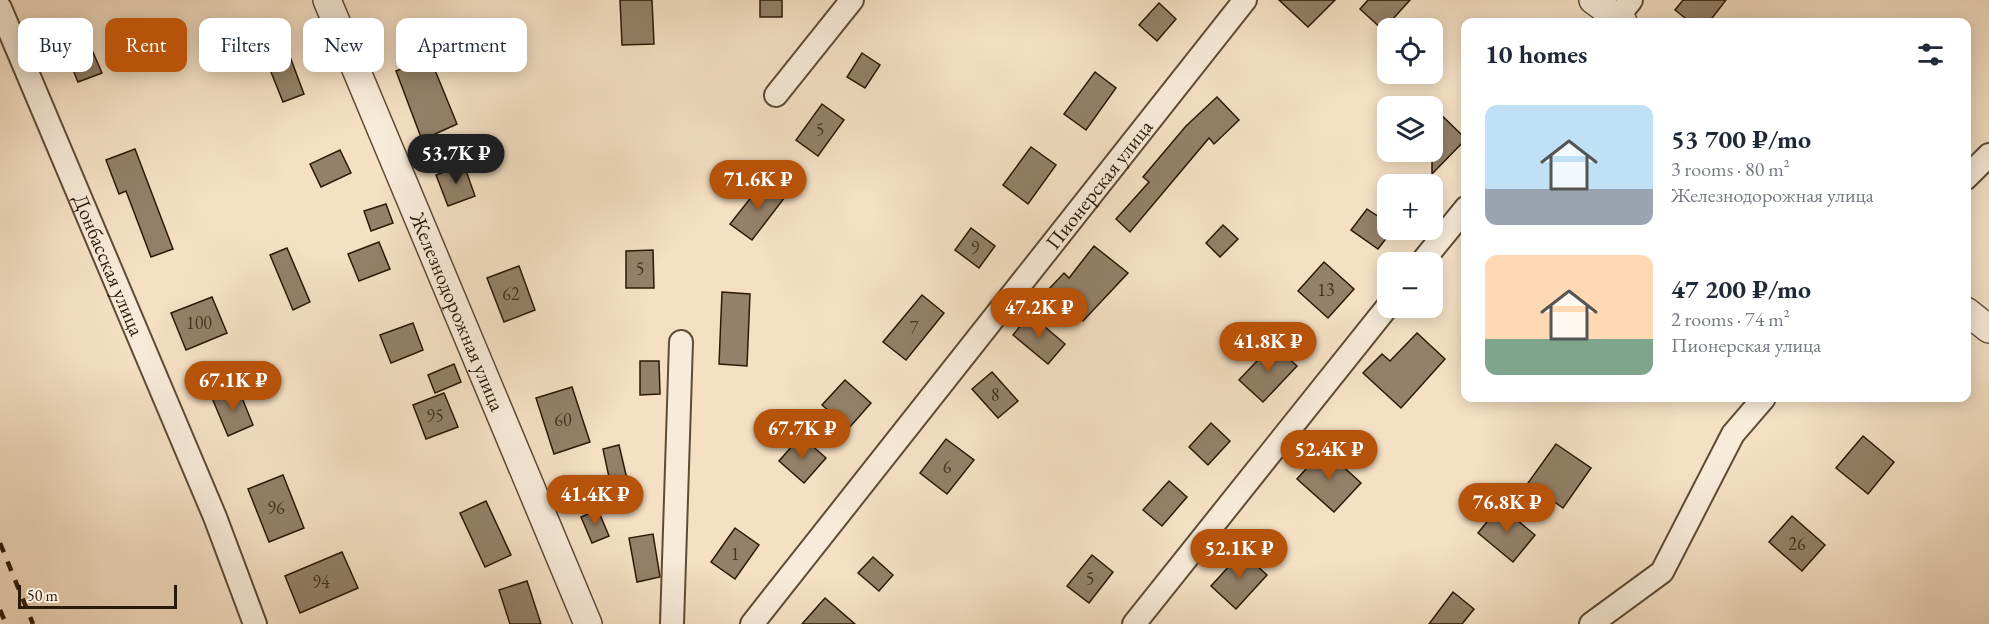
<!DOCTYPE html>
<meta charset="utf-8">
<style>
:root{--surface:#fff;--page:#f2f2f3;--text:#1f2937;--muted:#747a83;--accent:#b45309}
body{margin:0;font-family:"EB Garamond",serif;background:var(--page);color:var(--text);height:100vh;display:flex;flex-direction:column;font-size:22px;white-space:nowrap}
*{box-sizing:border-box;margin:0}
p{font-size:20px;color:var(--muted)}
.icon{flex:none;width:33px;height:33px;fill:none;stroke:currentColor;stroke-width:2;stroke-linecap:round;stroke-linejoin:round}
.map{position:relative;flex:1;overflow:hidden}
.drawer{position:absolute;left:1461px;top:18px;width:510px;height:384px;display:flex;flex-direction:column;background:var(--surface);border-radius:12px;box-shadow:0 3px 15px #0003}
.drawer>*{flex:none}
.top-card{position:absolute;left:18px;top:18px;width:570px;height:54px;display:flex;gap:12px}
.fabs{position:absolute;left:1377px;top:18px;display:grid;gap:12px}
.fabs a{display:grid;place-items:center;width:66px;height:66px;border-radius:12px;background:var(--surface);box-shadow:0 3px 15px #0003;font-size:30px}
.scale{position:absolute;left:18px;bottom:15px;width:159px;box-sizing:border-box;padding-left:6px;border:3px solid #2b1a06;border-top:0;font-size:16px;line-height:21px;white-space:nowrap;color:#2b1a06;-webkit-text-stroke:4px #f8ebd9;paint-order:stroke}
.price{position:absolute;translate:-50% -51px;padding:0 14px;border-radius:21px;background:var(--accent);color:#fff;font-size:20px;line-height:39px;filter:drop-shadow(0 2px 3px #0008)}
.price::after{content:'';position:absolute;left:50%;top:36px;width:18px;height:14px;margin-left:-9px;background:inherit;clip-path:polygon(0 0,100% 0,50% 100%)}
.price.on{background:#222;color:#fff}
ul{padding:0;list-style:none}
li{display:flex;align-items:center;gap:18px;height:150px;padding:0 24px}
li span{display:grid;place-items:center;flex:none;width:168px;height:120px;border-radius:12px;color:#555}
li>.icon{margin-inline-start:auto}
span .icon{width:72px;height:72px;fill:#fffc;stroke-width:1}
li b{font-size:26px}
h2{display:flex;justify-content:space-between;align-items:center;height:72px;padding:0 24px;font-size:26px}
.chip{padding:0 21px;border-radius:12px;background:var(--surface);box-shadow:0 3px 15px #0003;font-size:21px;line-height:54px}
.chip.on{background:var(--accent);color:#fff}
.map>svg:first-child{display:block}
.building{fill:#948169;stroke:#2b1a06;stroke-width:1.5}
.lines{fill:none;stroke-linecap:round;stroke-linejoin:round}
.minor-casing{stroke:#5e4c36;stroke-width:26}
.tertiary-casing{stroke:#5e4c36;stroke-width:30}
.minor{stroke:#f8ebd9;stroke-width:22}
.tertiary{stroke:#f8ebd9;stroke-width:27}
.rail{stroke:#2b1a06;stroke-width:4.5;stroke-dasharray:10 10;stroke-linecap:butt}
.labels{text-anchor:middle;stroke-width:5;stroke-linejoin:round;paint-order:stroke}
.number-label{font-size:18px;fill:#45341f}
.street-label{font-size:21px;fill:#2b1a06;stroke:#f8ebd9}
</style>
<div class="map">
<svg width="1989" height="624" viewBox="0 0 1989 624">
<rect width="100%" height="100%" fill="#f5e0c4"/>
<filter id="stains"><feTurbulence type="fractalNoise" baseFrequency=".00333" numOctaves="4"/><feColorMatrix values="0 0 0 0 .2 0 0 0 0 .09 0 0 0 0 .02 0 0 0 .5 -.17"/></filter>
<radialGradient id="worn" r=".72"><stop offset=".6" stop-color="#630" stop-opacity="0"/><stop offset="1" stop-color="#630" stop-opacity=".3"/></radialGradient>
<g class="building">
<polygon points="620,0 652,0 654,44 622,45"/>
<rect x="760" y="0" width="22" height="17"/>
<polygon points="1279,0 1335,0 1308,27"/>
<polygon points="1368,0 1410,0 1383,30 1360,9"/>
<polygon points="1683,0 1726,0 1709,22 1690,22 1675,10"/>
<polygon points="1159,3 1176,19 1157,41 1139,25"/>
<polygon points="89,43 102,73 78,82 66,53"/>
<polygon points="862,53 880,65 865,88 847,77"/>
<polygon points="289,54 304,94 283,102 267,62"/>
<polygon points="430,58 457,124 422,140 396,71"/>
<polygon points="1095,72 1116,88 1086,130 1064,114"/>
<polygon points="1217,97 1239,120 1214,144 1209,138 1130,232 1116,219 1149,182 1143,177 1186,126"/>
<polygon points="822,104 844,120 818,156 796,140"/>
<polygon points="1432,106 1466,139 1432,174"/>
<polygon points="1031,147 1056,165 1028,204 1003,185"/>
<polygon points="135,149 173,249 151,257 126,191 119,194 106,160"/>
<polygon points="340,150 351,173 321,187 310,164"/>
<polygon points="464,165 475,196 448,206 436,175"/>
<polygon points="764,181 785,197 752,240 730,224"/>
<polygon points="386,204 393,223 371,231 364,211"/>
<polygon points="1367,209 1388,223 1388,236 1378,249 1351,230"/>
<polygon points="1223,225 1238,239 1220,257 1206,243"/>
<polygon points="971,228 995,246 979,268 955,250"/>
<polygon points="379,242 390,269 359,281 348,254"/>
<polygon points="1094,246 1128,273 1083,321 1049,289 1064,273 1069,278"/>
<polygon points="287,248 310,302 293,310 270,255"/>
<polygon points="653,250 654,288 626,288 626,251"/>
<polygon points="1324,262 1354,289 1328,318 1298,291"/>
<polygon points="519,266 535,310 504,322 487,278"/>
<polygon points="722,292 750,294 747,366 719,364"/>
<polygon points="922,295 944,313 906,360 883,342"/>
<polygon points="212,297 227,333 186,350 171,313"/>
<polygon points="1030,314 1065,344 1048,364 1013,335"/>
<polygon points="413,323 423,350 391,363 380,335"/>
<polygon points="1417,333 1445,359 1401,408 1363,373 1382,354 1390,361"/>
<polygon points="1273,344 1297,366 1263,402 1239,380"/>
<polygon points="640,361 659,361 660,394 640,395"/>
<polygon points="454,364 461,382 435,393 428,375"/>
<polygon points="992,372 1018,401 998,418 972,389"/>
<polygon points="845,380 871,403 849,428 822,405"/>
<polygon points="572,387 590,442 554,454 536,398"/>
<polygon points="238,388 253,425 228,436 212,398"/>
<polygon points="444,393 458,427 426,439 413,405"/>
<polygon points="1211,423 1230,441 1208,465 1189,447"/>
<polygon points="801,436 826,458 804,483 779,461"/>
<polygon points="1863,436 1894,462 1868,494 1836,468"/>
<polygon points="946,439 974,460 947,494 920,473"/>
<polygon points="1556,444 1591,468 1563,508 1528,483"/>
<polygon points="619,445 627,479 610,482 603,449"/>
<polygon points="1324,449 1361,483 1334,512 1297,479"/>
<polygon points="283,475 304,528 269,542 248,489"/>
<polygon points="1169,481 1187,497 1162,526 1143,510"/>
<polygon points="486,501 511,555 485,567 460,513"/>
<polygon points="1500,506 1535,535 1513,562 1478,533"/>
<polygon points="598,510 609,536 592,543 581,517"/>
<polygon points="1792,516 1825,545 1802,571 1769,542"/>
<polygon points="735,528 759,545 735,579 711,562"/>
<polygon points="653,534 660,577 637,582 629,538"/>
<polygon points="342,552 358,588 300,613 285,576"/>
<polygon points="1242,552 1267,575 1236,609 1211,586"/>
<polygon points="1092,555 1113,572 1089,603 1067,586"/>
<polygon points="873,557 893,575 879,591 858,573"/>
<polygon points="527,581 541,624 510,624 499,590"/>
<polygon points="1453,592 1474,609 1462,624 1429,624"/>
<polygon points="825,598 855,624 802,624"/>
</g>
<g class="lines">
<defs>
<g id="minor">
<path id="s1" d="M0,8L215,517L255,624"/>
<polyline points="1614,22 1631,0"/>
<polyline points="776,95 852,0"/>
<polyline points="1966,178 1989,155"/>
<polyline points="1422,262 1466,208"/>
<polyline points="672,624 681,342"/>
<path id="s2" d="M752,624L1245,0"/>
<polyline points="1134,624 1388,306"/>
<polyline points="1591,624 1662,572 1733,434 1764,398"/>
</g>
<g id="tertiary">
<path id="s3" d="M327,0L588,624"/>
<polyline points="1593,0 1623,22"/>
<polyline points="1966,311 1989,329"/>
</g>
</defs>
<use href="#minor" class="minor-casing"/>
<use href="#tertiary" class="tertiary-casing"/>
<use href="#minor" class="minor"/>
<use href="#tertiary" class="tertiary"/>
<g class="rail">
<polyline points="0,543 33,624"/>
<polyline points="0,610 6,624"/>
</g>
</g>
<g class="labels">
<g class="number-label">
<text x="820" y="136">5</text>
<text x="975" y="254">9</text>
<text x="640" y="275">5</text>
<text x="1326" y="296">13</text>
<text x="511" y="300">62</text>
<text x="199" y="329">100</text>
<text x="914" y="334">7</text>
<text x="995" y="401">8</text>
<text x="435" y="422">95</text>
<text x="563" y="426">60</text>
<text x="947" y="473">6</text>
<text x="276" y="514">96</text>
<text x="1797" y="550">26</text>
<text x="735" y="560">1</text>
<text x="1090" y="585">5</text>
<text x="321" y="588">94</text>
</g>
<g class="street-label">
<text dy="7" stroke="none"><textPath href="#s2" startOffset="560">Пионерская улица</textPath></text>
<text dy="7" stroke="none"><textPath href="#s1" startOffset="279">Донбасская улица</textPath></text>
<text dy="7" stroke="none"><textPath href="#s3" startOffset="338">Железнодорожная улица</textPath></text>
</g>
</g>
<rect width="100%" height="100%" filter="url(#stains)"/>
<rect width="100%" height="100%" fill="url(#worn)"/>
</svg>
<div class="fabs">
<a><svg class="icon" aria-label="locate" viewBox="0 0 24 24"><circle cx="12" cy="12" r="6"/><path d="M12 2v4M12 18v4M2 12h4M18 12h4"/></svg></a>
<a><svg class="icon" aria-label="layers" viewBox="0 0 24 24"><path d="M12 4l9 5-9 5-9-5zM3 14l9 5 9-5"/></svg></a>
<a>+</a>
<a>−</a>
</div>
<div class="scale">50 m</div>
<b class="price on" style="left:456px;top:185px">53.7K ₽</b>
<b class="price" style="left:758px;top:211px">71.6K ₽</b>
<b class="price" style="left:1039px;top:339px">47.2K ₽</b>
<b class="price" style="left:1268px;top:373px">41.8K ₽</b>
<b class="price" style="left:233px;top:412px">67.1K ₽</b>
<b class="price" style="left:802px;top:460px">67.7K ₽</b>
<b class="price" style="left:1329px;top:481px">52.4K ₽</b>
<b class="price" style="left:595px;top:526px">41.4K ₽</b>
<b class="price" style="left:1507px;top:534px">76.8K ₽</b>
<b class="price" style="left:1239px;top:580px">52.1K ₽</b>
<div class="top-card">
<a class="chip">Buy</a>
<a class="chip on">Rent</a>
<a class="chip">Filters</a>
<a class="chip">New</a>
<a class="chip">Apartment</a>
</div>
<section class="drawer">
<h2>10 homes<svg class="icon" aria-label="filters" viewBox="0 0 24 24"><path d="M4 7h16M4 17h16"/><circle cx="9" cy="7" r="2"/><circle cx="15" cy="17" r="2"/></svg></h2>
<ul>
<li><span style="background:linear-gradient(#bfe0f5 70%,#9aa5b1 0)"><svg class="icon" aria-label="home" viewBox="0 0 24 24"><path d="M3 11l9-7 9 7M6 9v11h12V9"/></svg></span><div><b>53 700 ₽/mo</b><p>3 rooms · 80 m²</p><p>Железнодорожная улица</p></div></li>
<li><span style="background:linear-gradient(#ffd9b3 70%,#7fa58c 0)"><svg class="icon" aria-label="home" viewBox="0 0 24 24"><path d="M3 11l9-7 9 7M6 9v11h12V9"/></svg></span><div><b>47 200 ₽/mo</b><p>2 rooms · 74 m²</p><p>Пионерская улица</p></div></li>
</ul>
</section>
</div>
